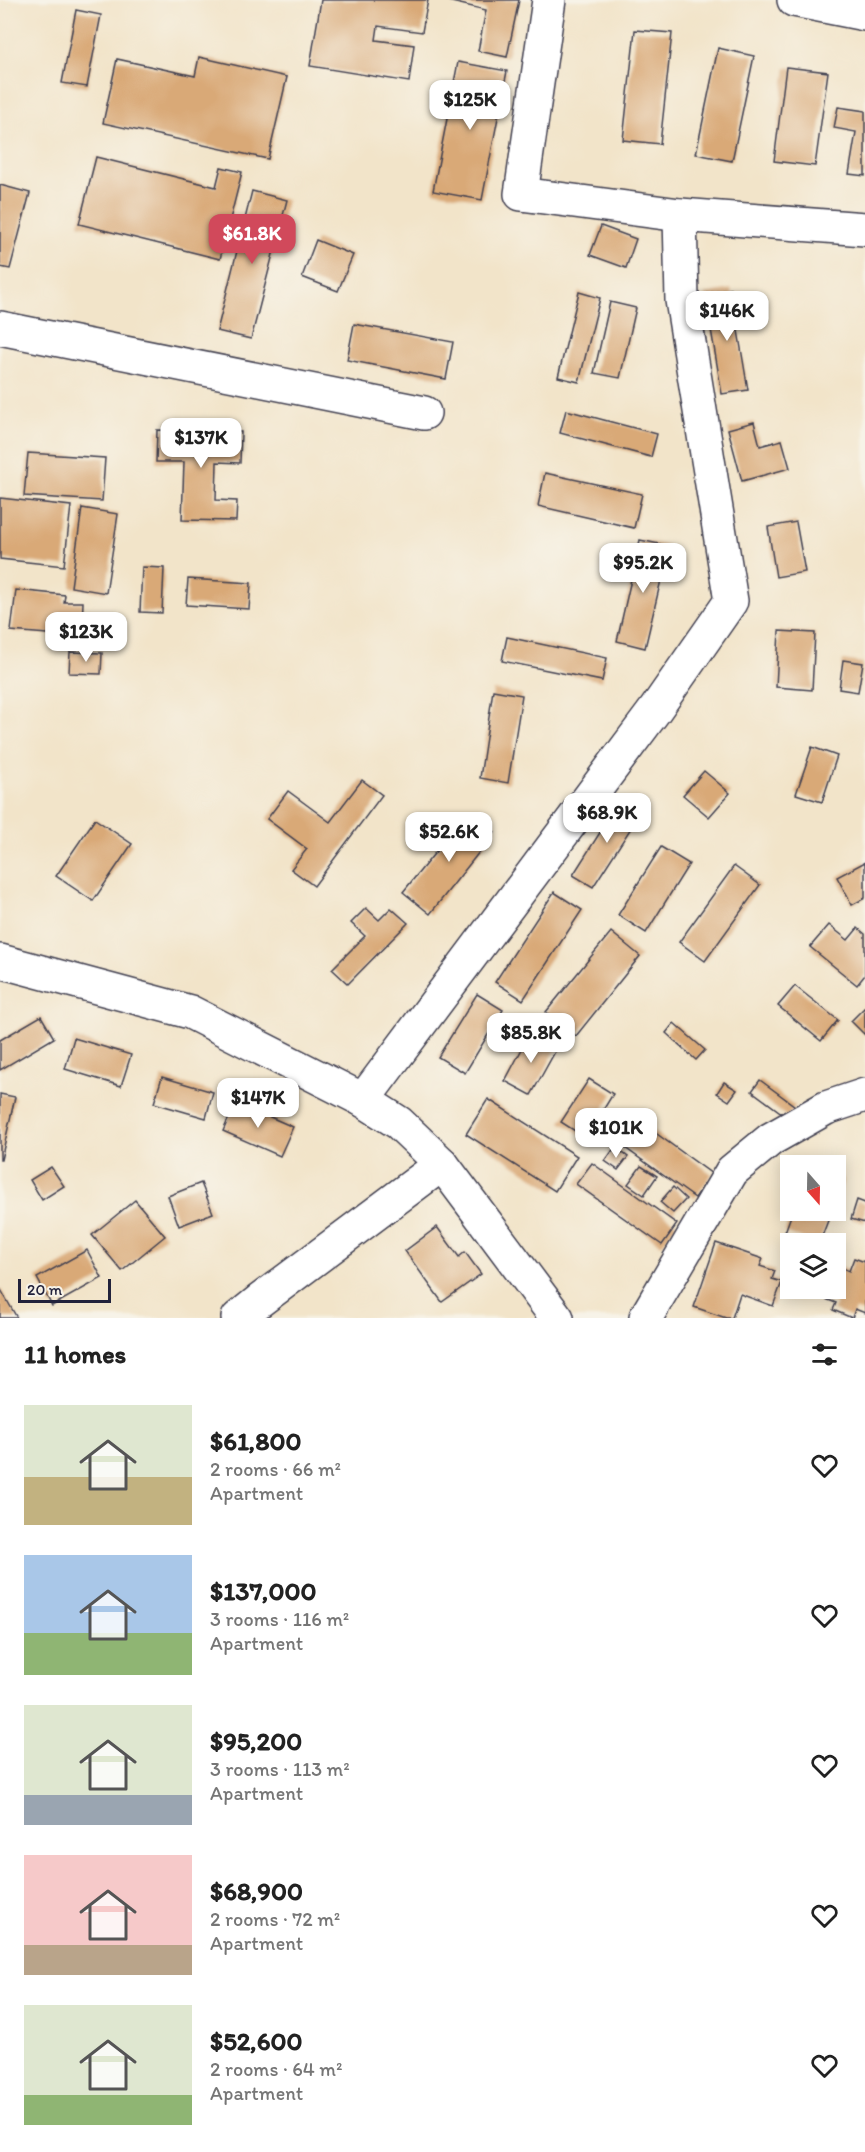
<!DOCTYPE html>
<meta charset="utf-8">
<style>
:root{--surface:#fff;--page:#f2f2f2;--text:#222;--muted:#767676;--accent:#d1495b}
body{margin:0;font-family:Itim,sans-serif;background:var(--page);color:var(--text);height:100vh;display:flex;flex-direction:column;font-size:22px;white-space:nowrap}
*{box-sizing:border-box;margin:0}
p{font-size:20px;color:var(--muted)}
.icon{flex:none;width:33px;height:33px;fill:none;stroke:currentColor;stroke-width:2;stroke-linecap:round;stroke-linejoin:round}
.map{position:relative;height:1318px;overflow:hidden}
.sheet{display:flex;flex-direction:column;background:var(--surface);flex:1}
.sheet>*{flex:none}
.needle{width:39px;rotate:160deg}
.buttons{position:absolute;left:780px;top:1155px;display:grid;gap:12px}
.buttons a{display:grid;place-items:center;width:66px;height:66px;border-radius:0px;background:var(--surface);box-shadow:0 3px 15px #0003;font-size:30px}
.scale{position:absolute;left:18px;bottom:15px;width:93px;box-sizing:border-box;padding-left:6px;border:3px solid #22223b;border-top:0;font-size:16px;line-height:21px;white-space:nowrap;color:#22223b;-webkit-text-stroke:4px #f7f3e8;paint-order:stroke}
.price{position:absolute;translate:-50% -51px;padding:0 14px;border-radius:12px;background:#fff;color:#222;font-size:20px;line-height:39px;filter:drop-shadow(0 2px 3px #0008)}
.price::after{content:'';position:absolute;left:50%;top:36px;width:18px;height:14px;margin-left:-9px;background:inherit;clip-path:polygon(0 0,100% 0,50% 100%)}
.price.on{background:var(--accent);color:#fff}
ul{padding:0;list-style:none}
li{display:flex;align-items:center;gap:18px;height:150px;padding:0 24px}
li span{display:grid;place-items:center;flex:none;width:168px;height:120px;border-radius:0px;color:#555}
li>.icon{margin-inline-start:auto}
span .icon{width:72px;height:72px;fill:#fffc;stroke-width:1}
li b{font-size:26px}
h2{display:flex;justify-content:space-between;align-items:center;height:72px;padding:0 24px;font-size:26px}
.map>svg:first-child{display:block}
.building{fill:#d9a977}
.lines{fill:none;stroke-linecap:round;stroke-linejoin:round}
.minor-casing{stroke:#413f50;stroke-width:36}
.minor{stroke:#fff;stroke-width:33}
</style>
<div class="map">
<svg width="865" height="1318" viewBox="0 0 865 1318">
<rect width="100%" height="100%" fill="#f7f3e8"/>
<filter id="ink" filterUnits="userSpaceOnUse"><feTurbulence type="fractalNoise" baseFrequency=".0167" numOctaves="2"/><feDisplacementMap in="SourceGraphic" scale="12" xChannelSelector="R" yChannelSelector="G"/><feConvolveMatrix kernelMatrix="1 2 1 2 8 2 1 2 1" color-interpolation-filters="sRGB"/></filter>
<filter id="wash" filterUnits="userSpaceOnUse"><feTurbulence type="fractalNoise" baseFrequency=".008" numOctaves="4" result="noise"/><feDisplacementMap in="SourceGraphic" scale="24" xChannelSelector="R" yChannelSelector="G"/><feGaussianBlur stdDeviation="1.35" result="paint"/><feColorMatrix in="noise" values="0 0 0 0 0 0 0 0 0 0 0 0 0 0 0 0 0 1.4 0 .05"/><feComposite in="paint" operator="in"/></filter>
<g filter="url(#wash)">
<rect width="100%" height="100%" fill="#f2e4c9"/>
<g id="blocks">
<g class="building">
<polygon points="321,0 428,0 422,32 378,26 376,40 414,45 409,82 310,66"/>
<polygon points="443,0 519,0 507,57 478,51 486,10"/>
<polygon points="76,10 101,15 87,87 62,83"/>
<polygon points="635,30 672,33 660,144 623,140"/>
<polygon points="718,48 754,56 732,161 696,154"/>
<polygon points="199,57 287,77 268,159 103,123 117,59 195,76"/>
<polygon points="458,62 507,71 482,200 433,191"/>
<polygon points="786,67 828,72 815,166 774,161"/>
<polygon points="838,107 865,111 865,176 849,174 856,132 834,128"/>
<polygon points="96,157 216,187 221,167 242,172 220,259 79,224"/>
<polygon points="0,185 30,193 10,269 0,267"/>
<polygon points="252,191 287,200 251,339 217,331"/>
<polygon points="601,226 636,239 626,268 590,255"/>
<polygon points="316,240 353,255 338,291 302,277"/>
<polygon points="731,289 748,390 722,394 705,294"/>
<polygon points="579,292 600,298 579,382 558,377"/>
<polygon points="610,302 636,308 620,378 594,373"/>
<polygon points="354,324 453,342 446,379 347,360"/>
<polygon points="566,410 657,434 651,457 560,433"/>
<polygon points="754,422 760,446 782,440 790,468 742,481 728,429"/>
<polygon points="157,430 241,432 240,463 217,462 216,500 237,501 236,521 182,520 184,462 156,462"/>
<polygon points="28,453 105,458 102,501 24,496"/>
<polygon points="545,473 642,494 634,528 538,506"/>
<polygon points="0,498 71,506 64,566 0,559"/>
<polygon points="82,508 118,514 106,593 71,587"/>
<polygon points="796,522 805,572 776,577 768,527"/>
<polygon points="640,540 669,546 645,648 617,641"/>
<polygon points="142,567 164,568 162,613 140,612"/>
<polygon points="188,579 251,583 249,609 186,605"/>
<polygon points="16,590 65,595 64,602 83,602 82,624 62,623 60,635 11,631"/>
<polygon points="779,631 815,633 812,690 776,687"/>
<polygon points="507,637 607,658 602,681 502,661"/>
<polygon points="70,652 102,653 101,674 69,673"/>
<polygon points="843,660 863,663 858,692 839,689"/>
<polygon points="493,690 522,695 508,783 480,778"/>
<polygon points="812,747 837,756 822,802 796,794"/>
<polygon points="704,771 730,793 709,817 683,795"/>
<polygon points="362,780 382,795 314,886 291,869 307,849 267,819 288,791 330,822"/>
<polygon points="620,801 640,814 593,887 573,875"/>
<polygon points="469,811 495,832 430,914 403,892"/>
<polygon points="95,819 132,844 93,901 56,876"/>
<polygon points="661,847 689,864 646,933 618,915"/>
<polygon points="865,862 865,898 852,905 837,877"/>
<polygon points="734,866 760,885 705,961 679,942"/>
<polygon points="554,892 582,910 523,1000 495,982"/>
<polygon points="366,908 379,920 391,908 408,923 348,984 332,969 365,936 351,923"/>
<polygon points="829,925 848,940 858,928 865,934 865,975 857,985 810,947"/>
<polygon points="611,932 640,956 576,1036 546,1012"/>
<polygon points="795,986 838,1020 821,1041 778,1006"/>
<polygon points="477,994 503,1010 465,1073 438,1057"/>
<polygon points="865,1007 865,1035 851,1021"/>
<polygon points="41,1016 54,1038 0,1070 0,1040"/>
<polygon points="674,1023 705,1050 696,1060 666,1033"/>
<polygon points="530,1034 557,1048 531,1095 505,1081"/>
<polygon points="74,1038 131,1055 121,1086 65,1069"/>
<polygon points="162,1077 213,1092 206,1118 154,1103"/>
<polygon points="589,1079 613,1094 586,1138 561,1122"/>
<polygon points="760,1080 795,1106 787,1117 752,1091"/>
<polygon points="724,1082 737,1090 729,1101 717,1093"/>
<polygon points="0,1094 15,1097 1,1160 0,1160"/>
<polygon points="488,1099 577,1156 555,1191 466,1134"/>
<polygon points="236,1102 293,1127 280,1156 223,1131"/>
<polygon points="628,1113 712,1174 695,1198 610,1137"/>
<polygon points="615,1147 628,1157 618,1170 605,1161"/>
<polygon points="592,1163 677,1224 662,1245 576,1184"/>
<polygon points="641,1166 657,1176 644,1195 628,1184"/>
<polygon points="51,1167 64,1186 42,1200 30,1180"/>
<polygon points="836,1176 844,1179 836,1201"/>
<polygon points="201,1183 213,1213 179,1226 168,1196"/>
<polygon points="673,1187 686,1199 673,1213 660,1202"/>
<polygon points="135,1200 165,1236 122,1271 92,1235"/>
<polygon points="857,1200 865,1203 865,1223 851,1219"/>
<polygon points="793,1210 832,1210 819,1244 785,1232"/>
<polygon points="437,1227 459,1257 465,1252 481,1274 442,1302 405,1251"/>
<polygon points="716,1243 763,1259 760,1266 775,1271 772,1279 782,1282 773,1306 740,1294 732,1318 726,1318 694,1307"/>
<polygon points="87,1250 102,1278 52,1306 37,1278"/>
<polygon points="854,1258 865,1262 865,1313 855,1309 852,1318 833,1310 836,1303 800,1289 836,1288 836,1265 849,1271"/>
<polygon points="0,1288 17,1318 0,1318"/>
</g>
</g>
</g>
<g filter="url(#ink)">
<use href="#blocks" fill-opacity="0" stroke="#413f50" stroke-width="1.5"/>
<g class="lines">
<defs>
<g id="minor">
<polyline points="549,0 521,194 680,215 865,229"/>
<polyline points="794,0 865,14"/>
<polyline points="0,328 424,413"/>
<polyline points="0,961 190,1012 363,1100 399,1123 442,1164 557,1318"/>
<polyline points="363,1100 655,710 731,601 682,300 680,215"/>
<polyline points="646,1317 732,1171 771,1139 826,1108 865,1095"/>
<polyline points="238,1318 259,1301 442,1164"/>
</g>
</defs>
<use href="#minor" class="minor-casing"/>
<use href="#minor" class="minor"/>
</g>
</g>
</svg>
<div class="buttons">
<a><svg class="needle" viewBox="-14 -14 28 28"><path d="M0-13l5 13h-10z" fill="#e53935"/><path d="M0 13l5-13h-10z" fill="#767676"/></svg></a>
<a><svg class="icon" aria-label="layers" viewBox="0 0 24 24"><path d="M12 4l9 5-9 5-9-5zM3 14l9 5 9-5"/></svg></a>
</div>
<div class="scale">20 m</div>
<b class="price" style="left:470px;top:131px">$125K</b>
<b class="price on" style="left:252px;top:265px">$61.8K</b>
<b class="price" style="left:727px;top:342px">$146K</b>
<b class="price" style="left:201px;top:469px">$137K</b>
<b class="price" style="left:643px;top:594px">$95.2K</b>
<b class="price" style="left:86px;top:663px">$123K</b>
<b class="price" style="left:607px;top:844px">$68.9K</b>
<b class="price" style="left:449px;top:863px">$52.6K</b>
<b class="price" style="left:531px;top:1064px">$85.8K</b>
<b class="price" style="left:258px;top:1129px">$147K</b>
<b class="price" style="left:616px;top:1159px">$101K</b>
</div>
<section class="sheet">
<h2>11 homes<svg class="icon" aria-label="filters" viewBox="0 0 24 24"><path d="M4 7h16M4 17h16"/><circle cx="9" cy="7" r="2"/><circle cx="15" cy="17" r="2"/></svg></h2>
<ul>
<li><span style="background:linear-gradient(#dfe7d0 60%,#c2b280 0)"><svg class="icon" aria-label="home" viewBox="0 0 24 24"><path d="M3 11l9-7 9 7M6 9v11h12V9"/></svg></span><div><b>$61,800</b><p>2 rooms · 66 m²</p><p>Apartment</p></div><svg class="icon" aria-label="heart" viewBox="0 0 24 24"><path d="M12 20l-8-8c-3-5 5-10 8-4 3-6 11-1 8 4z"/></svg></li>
<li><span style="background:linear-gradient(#a9c7e8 65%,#8fb573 0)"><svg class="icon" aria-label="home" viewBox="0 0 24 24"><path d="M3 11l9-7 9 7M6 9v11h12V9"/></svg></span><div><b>$137,000</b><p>3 rooms · 116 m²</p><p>Apartment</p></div><svg class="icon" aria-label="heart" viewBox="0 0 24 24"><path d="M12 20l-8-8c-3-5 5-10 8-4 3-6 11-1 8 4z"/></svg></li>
<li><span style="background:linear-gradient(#dfe7d0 75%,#9aa5b1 0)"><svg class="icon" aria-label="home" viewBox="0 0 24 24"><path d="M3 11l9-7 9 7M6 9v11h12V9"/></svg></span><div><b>$95,200</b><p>3 rooms · 113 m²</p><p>Apartment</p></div><svg class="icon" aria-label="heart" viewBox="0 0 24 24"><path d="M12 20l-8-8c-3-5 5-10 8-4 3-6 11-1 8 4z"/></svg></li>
<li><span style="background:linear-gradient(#f6c9c9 75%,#b9a48a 0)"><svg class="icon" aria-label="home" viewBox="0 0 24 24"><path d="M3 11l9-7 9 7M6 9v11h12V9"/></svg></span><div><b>$68,900</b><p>2 rooms · 72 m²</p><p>Apartment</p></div><svg class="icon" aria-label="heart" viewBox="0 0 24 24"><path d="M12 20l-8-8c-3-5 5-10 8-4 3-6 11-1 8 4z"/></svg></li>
<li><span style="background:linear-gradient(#dfe7d0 75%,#8fb573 0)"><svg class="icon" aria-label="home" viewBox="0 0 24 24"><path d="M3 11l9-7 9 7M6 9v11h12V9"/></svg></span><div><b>$52,600</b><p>2 rooms · 64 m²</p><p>Apartment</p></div><svg class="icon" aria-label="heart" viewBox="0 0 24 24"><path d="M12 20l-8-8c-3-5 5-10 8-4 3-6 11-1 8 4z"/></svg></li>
</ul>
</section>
